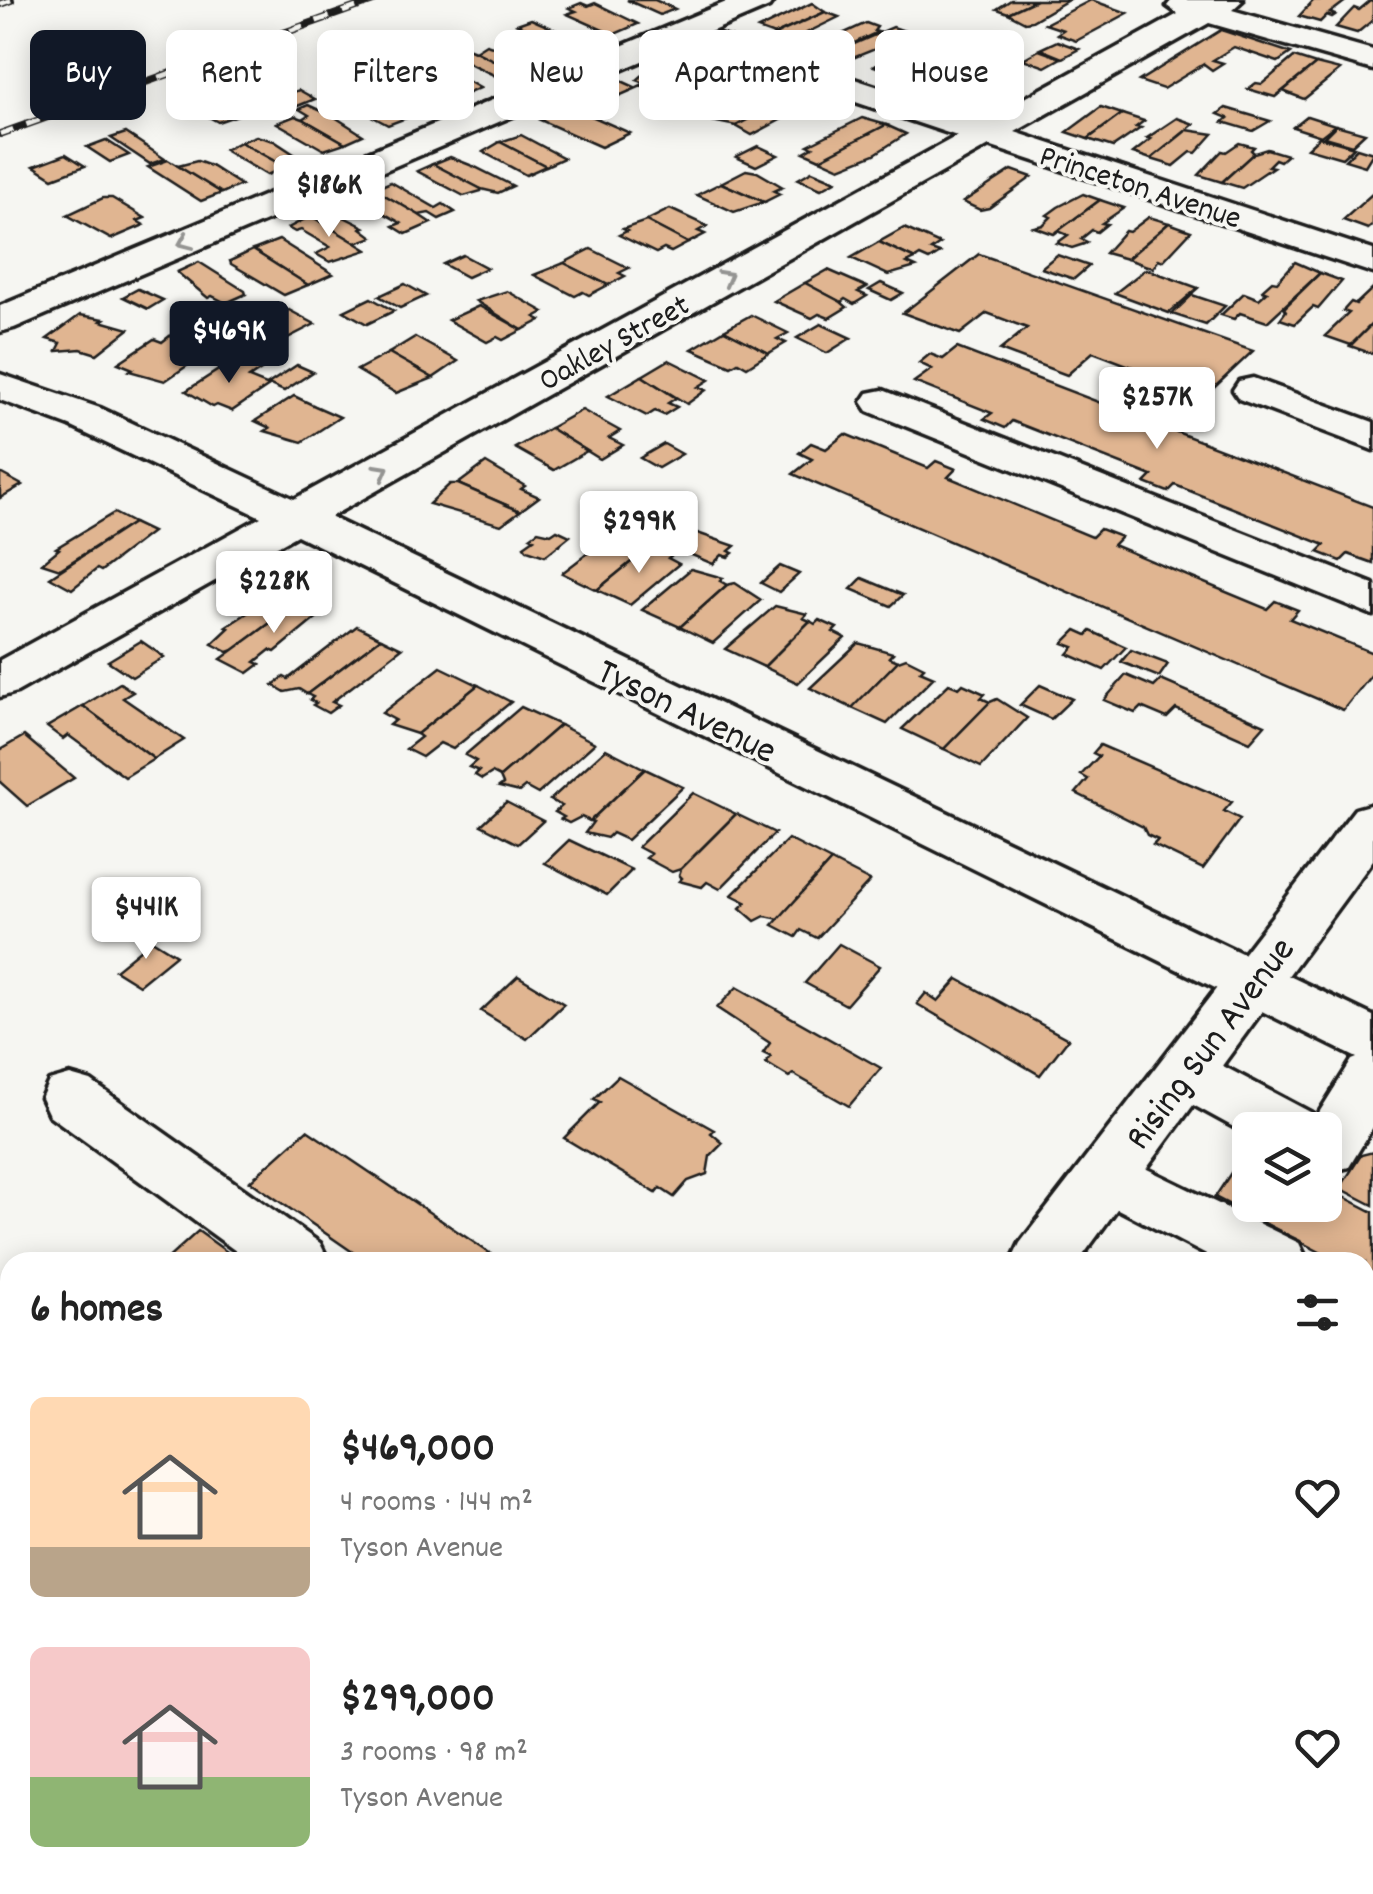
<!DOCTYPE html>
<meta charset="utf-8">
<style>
:root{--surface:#fff;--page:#f6f6f6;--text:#222;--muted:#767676;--accent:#111827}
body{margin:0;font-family:Dekko,sans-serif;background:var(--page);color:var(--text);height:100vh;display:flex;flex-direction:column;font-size:38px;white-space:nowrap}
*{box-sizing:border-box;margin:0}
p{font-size:32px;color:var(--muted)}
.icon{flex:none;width:55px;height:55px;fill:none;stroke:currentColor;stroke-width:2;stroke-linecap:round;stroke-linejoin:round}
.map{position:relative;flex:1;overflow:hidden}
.panel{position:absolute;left:0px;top:1252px;width:1375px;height:642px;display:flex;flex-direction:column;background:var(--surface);border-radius:30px 30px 0 0;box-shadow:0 5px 25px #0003}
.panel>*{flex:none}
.top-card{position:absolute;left:30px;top:30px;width:1315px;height:90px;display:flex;gap:20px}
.tools{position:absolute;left:1232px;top:1112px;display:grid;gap:20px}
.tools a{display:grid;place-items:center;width:110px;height:110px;border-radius:15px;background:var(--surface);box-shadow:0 5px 25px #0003;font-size:50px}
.price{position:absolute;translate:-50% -85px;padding:0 22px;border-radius:10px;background:#fff;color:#222;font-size:32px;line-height:65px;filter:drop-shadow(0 2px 5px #0008)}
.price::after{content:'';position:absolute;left:50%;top:60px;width:30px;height:22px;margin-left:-15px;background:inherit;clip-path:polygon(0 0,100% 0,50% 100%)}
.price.on{background:var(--accent);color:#fff}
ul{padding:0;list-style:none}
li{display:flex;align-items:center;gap:30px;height:250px;padding:0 30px}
li span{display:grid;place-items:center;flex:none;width:280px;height:200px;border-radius:15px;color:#555}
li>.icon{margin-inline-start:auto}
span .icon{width:120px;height:120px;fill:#fffc;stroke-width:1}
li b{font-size:42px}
h2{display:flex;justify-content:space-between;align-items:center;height:120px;padding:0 30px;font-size:42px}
.chip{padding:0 35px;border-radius:15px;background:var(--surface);box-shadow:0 5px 25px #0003;font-size:35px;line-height:90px}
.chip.on{background:var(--accent);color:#fff}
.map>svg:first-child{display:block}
.green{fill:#cdd98d;stroke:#747a54;stroke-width:2.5}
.building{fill:#e0b591;stroke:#1c1c1c;stroke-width:2.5}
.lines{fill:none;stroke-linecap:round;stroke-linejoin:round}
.minor-casing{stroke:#1c1c1c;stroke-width:7}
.major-casing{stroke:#1c1c1c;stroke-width:7}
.path{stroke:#1c1c1c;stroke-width:8;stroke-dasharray:10 10;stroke-linecap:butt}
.minor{fill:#f6f6f2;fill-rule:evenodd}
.major{fill:#f6f6f2;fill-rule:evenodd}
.rail-casing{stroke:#1c1c1c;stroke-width:8}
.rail{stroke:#f6f6f2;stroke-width:5;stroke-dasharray:14;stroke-linecap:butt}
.oneway{stroke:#949492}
.labels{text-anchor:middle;stroke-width:8;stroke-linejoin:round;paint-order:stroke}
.far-street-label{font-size:32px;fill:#1c1c1c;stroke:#f6f6f2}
.street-label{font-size:38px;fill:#1c1c1c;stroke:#f6f6f2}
</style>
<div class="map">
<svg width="1373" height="1894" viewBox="0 0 1373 1894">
<rect width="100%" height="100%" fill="#f6f6f2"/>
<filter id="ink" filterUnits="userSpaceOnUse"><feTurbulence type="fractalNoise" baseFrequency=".01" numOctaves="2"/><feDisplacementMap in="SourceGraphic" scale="20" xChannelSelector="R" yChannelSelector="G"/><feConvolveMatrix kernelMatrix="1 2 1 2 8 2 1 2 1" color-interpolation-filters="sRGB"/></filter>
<g filter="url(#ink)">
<polygon class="green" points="718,1885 1184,1885 1198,1894 1100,1894 1089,1886 1083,1894 711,1894"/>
<g class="building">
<polygon points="627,0 655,0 675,9 660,15"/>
<polygon points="1011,0 1036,0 1008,13 997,9"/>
<polygon points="1036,0 1068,0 1032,21 1025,22 1008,13"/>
<polygon points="1091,0 1128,13 1076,41 1057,34 1063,30 1045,24"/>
<polygon points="1314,0 1347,0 1330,13 1335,15 1332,17 1327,15 1320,22 1299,16"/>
<polygon points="1370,1 1373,2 1373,20 1357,33 1336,27 1354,8 1359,10"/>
<polygon points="581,3 588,6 595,3 638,24 615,34 605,31 567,14 576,11 569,8"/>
<polygon points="812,3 825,12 774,35 758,29"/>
<polygon points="825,12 839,17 790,41 774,35"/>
<polygon points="531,19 579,40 585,38 593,42 573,50 517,24"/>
<polygon points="866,23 877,27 874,31 878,32 831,54 814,47"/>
<polygon points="893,27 905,31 873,50 848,60 831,54"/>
<polygon points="525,30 529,30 573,50 557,57 534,48 513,36"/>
<polygon points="1221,30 1291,53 1278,62 1234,47 1213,60 1223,63 1212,70 1204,64 1163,89 1139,81"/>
<polygon points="934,36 946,41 934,46 940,49 893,73 874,66"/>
<polygon points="1057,41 1079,49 1062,58 1040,49"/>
<polygon points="455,43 475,51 518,72 502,79 440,49"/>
<polygon points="486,44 505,50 534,66 518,72 475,51"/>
<polygon points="954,44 970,50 908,79 893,73"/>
<polygon points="1039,50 1061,58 1045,67 1023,59"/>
<polygon points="685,55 720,68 673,94 639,86 645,83 637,80 645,73"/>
<polygon points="1294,57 1316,64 1275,97 1248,89 1256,83 1262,84"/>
<polygon points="983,61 997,70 950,93 933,86"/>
<polygon points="1316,64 1340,70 1304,99 1283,91"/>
<polygon points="432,67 450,71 480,88 464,95 421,73"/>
<polygon points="413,69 421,73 464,95 447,101 397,76"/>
<polygon points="1001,69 1013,74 1003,81 1008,82 975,100 950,93"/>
<polygon points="375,76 403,90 393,94 402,101 424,109 406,118 362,94 369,92 354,84"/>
<polygon points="615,78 637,88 591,108 569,97"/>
<polygon points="776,88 794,95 736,126 712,121"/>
<polygon points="299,90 315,99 295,107 279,97"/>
<polygon points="355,91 362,94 406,118 388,125 338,98"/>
<polygon points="794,95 814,102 752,135 736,126"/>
<polygon points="221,102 241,114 218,122 198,111"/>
<polygon points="308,105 335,117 363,135 345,143 303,119 309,115 299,109"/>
<polygon points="569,106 630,133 601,147 540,120"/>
<polygon points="1101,107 1122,114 1088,139 1067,132"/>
<polygon points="1226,108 1270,121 1253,131 1223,122 1228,118 1218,114"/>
<polygon points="1122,114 1144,121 1136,127 1141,128 1113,147 1088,139"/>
<polygon points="295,116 303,119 345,143 324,150 277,123"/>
<polygon points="1307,116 1335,125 1321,136 1293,127"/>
<polygon points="862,118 887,125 820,159 804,152 813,147 808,145"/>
<polygon points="1177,118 1194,124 1151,159 1133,153 1151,139 1147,138"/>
<polygon points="886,125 906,134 875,154 840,168 820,159"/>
<polygon points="1336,125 1365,133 1352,145 1324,137"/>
<polygon points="1187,130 1213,134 1196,153 1191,152 1174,166 1151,159"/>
<polygon points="126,133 165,159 150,164 111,138"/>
<polygon points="521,135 564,158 546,166 500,142"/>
<polygon points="256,136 274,141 303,160 285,167 240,142"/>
<polygon points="1319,137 1354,147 1342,158 1307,148"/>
<polygon points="106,140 129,155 110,162 87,147"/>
<polygon points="240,142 285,167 267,175 224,150"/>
<polygon points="500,142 546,166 526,175 483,152"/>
<polygon points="1239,143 1254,147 1251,150 1254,153 1222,182 1199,175 1222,151 1226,152"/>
<polygon points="758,146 778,155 756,166 736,157"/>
<polygon points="1357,148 1373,153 1365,166 1345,160"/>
<polygon points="1267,149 1287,155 1280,161 1275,159 1268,166 1273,167 1242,188 1222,182 1254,153"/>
<polygon points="66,154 85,166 53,178 34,166"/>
<polygon points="450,157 475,167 513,186 498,193 481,189 433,164"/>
<polygon points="168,160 178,166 222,193 201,201 148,167"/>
<polygon points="197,161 211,166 241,185 222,193 178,166"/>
<polygon points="433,164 481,189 481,191 464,196 417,171"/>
<polygon points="746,170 757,172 783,187 774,191 780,194 764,202 721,183"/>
<polygon points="1012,170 1032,177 989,208 980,210 963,202"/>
<polygon points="812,171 836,181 821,189 798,179"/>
<polygon points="391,182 436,208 443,204 455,212 439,219 429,213 419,215 374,189"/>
<polygon points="721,183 764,202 734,212 697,195"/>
<polygon points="374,189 419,215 431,223 406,234 393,226 401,223 355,197"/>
<polygon points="1373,193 1373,225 1368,229 1343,220"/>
<polygon points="1083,194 1100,200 1054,234 1034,227 1043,225 1051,217 1047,215 1058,207"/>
<polygon points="103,198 112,198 145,218 137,221 144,225 111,239 67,215"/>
<polygon points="1100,200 1124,208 1102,223 1107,224 1097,232 1092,230 1081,239 1087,242 1084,244 1072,248 1057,243 1068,235 1058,231"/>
<polygon points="328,209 364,227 361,228 373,237 356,243 311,216"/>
<polygon points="670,209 707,226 698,231 705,234 688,243 646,221"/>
<polygon points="311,216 356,243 367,250 330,262 316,254 330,247 301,230 295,232 288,228"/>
<polygon points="1149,217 1169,223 1127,259 1105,253 1125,231 1129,232"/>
<polygon points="646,221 688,243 671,252 664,249 656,253 619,235 627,231 623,229"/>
<polygon points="1169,223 1191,231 1163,261 1159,259 1153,268 1127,259"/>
<polygon points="904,228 940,244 931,250 940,253 929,260 920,256 915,259 879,242"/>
<polygon points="279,240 333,274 308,285 253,250"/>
<polygon points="879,242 915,259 907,263 916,267 888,275 851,258"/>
<polygon points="591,249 629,268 619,273 625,276 608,285 564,263"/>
<polygon points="253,250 308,285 284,295 231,264 230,261"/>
<polygon points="979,254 1253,351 1182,418 1110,391 1135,368 1093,352 1067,375 1000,350 1027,328 987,313 960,334 903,313"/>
<polygon points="463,255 487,268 467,277 443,264"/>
<polygon points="1057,255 1089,266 1074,279 1041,268"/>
<polygon points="199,262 245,291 246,294 226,303 212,296 208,298 177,272"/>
<polygon points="1295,262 1320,273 1267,322 1240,313 1234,319 1221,315 1244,293 1259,299 1267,292 1262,290 1272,281 1277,282"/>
<polygon points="564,263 608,285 589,295 583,292 575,296 534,275"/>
<polygon points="1146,269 1198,288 1169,313 1115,293"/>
<polygon points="828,270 867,287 858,292 867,296 854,304 845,299 841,302 805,283"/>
<polygon points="1320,273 1342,281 1318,309 1313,307 1295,324 1280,319 1286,311 1284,308"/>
<polygon points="805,283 841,302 847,307 829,318 819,314 812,318 774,301"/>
<polygon points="881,283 903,293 891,300 869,290"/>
<polygon points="405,284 426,296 400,308 379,296"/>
<polygon points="1373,288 1373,323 1351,345 1325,336 1349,313 1343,311 1351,302 1356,304"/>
<polygon points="138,289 163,300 148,309 123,297"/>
<polygon points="507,291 544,312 535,317 541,320 522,330 476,301"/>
<polygon points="1192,295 1225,306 1206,325 1172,314"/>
<polygon points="371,298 394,311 367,324 344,311"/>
<polygon points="479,306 522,330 503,340 497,337 487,342 448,320"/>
<polygon points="289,310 315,324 264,350 238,335"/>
<polygon points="80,315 104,319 101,321 129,329 97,354 81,349 57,351 61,343 47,339"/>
<polygon points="751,315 788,333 777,339 786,343 769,353 724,330"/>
<polygon points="1373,323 1373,354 1350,346"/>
<polygon points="821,324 851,338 827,353 797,338"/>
<polygon points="724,330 769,353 747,367 738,362 731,366 692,349"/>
<polygon points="171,335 210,350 165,381 129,371 133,369 118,363 154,339 162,342"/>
<polygon points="415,337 458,361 433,378 389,353"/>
<polygon points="235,338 250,345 221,361 206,354"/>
<polygon points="957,348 1373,507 1373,563 1348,554 1341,561 1318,552 1325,545 1175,485 1168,492 1145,483 1152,476 1012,421 1005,428 984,419 992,413 914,382 932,369 919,363 930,354 943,359"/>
<polygon points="389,353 433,378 396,393 357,370"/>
<polygon points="234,360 261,370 249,378 269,386 232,411 217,405 213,407 186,391"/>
<polygon points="669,360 709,380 698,387 706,390 687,404 642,376"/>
<polygon points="297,365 313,372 284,391 268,384"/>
<polygon points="642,376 676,398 668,403 677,407 664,415 655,411 647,416 608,396"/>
<polygon points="294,396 315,406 340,417 302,442 265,431 270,428 255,421"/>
<polygon points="582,410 620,431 609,438 623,445 600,459 550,428"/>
<polygon points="550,428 587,451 554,470 515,448"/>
<polygon points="845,434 928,468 936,461 956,469 948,477 1092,537 1100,529 1121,537 1113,545 1267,609 1275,601 1298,610 1290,619 1373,653 1373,673 1343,710 793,474 812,459 799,453 811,443 826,449"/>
<polygon points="664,444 682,454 658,468 640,458"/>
<polygon points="486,463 525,486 521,489 539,497 520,511 458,484"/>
<polygon points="0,473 22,485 0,498"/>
<polygon points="450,484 458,484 520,511 501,525 429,504"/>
<polygon points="634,500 661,512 637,530 611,517"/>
<polygon points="114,513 133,523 60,569 42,563 59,549 56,548"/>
<polygon points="133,523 152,532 101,571 97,569 72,589 50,577"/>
<polygon points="680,527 735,546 729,551 733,553 728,557 722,555 713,564 661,542"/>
<polygon points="557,530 570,536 545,556 527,550 524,546 534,539 530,537 538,531 551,534"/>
<polygon points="613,534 623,539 626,536 643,543 640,546 647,549 597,590 562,573"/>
<polygon points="655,548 672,555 668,558 679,564 630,605 597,590 647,549"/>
<polygon points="780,566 799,574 779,592 761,583"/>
<polygon points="691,569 723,578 720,581 727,585 680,627 642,610"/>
<polygon points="862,578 903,595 891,606 851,589"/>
<polygon points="735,583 761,600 713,643 680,627 727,585"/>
<polygon points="283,589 303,599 234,650 228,652 212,644 229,628 226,627"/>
<polygon points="303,599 326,610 275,652 270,650 255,662 260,664 248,673 221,659"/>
<polygon points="775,606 807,614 803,618 810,621 764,667 725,649"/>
<polygon points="819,620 837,628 833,632 845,638 798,683 764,667 810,621 815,624"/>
<polygon points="357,626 381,638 307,694 299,689 285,692 273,685 284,677 288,679"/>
<polygon points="1076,630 1087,635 1091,631 1126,647 1104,670 1068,654 1074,647 1063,643"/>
<polygon points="381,638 402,648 332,702 339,705 328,713 313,705 316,703 310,700 313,697 307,694"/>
<polygon points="141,641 164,657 132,677 108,661"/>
<polygon points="858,643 893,653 889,657 898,661 852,708 810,688"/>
<polygon points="1131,650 1168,664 1159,677 1121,662"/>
<polygon points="906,658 924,667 920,671 934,677 887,724 852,708 898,661"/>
<polygon points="441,667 478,685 417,734 389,725 395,720 382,713"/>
<polygon points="1126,675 1154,687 1161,680 1265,725 1250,742 1176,709 1167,718 1141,707 1135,713 1104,700"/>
<polygon points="120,683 133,692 123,698 184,740 154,759 83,706"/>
<polygon points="949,684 959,688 963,684 985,694 981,698 990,702 944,749 902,729"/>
<polygon points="478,685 511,702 453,749 440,743 422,757 406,749 421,737 417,734"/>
<polygon points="1040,685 1072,699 1051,719 1020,705"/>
<polygon points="997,699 1027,718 981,767 944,749 990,702"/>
<polygon points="83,706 154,759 125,777 68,735 63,739 47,727"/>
<polygon points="521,707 560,725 500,777 492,773 482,779 475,775 479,771 469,767 476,761 465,755"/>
<polygon points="560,725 595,743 538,794 525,787 519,792 499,787 503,784 500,777"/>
<polygon points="24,736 74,778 27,806 0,782 0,750"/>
<polygon points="1100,745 1232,802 1224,811 1240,819 1203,869 1153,845 1158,840 1147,835 1143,827 1076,793 1088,779 1081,775 1099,756 1093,753"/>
<polygon points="606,749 645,769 590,821 581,817 569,823 561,819 564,817 555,812 562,806 550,800"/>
<polygon points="645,769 683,787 627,840 612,833 607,838 585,833 593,822 590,821"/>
<polygon points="693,793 736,814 681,869 672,872 646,858 651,854 638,847"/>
<polygon points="506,802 543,821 518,844 481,825"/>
<polygon points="736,814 775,833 720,889 707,882 702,887 679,881 682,878 679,875 681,869"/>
<polygon points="788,839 831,861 779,919 765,916 755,921 740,908 746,902 732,895"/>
<polygon points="569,840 632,870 607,895 545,863"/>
<polygon points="831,861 870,881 817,938 801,930 796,937 773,925"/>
<polygon points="152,940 176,955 139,985 115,970"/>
<polygon points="839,944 880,966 846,1005 805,983"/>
<polygon points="518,976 564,1004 527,1039 481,1011"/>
<polygon points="958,979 1068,1039 1040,1075 917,1004 926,993 938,1001"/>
<polygon points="737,987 881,1068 849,1106 793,1074 789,1077 766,1063 771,1057 763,1053 770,1043 717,1008"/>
<polygon points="618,1076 714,1130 711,1133 723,1143 710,1156 707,1174 688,1181 674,1197 660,1188 656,1193 564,1138 600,1102 594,1099"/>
<polygon points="307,1130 503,1262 367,1262 250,1181"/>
<polygon points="1248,1147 1250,1205 1325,1205 1325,1187 1373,1212 1373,1280 1365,1276 1365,1262 1339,1262 1215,1197"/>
<polygon points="1373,1152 1373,1205 1340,1188 1361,1155"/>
<polygon points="198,1231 241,1262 164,1262"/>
<polygon points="1365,1370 1373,1375 1373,1455 1365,1451"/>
<polygon points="10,1537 10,1618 0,1628 0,1547"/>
<polygon points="1365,1633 1373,1638 1373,1783 1365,1800"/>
<polygon points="298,1885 366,1885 377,1894 291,1894"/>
</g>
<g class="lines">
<defs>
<g id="minor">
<polygon points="731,0 774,0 769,7 710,32 983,121 1178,14 1167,6 1172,0 1243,0 1232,10 1373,50 1373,70 1209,23 1015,132 1373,250 1373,273 989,146 330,517 1373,1016 1373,1127 1349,1167 1325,1173 1325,1130 1250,1130 1250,1136 1164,1089 1156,1073 1164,1057 1185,1050 1206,1057 1312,1113 1315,1119 1352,1060 1357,1058 297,535 17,692 0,697 0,660 261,517 70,426 0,400 0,374 100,408 294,499 957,136 682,44 14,328 0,332 0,306"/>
<polygon points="1253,378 1373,422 1373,450 1239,399 1233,390 1239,381"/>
<polygon points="883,390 1373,584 1373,615 868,411 862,402 868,393"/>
<polygon points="70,1075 91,1081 320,1243 329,1262 251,1262 49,1115 41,1098 49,1081"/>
<polygon points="1108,1150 1299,1243 1308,1262 1220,1262 1087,1193 1078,1175 1087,1157"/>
<polygon points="1365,1280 1373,1283 1373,1340 1365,1337"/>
<polygon points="1190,1885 1278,1885 1281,1894 1193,1894"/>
</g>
<g id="major">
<polygon points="1373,804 1373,860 1078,1262 1011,1262 1020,1243 1355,809"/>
<polygon points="540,1885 621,1885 618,1894 537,1894"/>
</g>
</defs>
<use href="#minor" class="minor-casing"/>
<use href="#major" class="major-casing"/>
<g class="path">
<polyline points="961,1885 974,1894"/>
<polyline points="1104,1885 1127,1894"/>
<polyline points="1058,1894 1083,1885"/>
</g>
<use href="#minor" class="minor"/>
<use href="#major" class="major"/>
<defs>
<g id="rail">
<polyline points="0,4 11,0"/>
<polyline points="0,134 376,0"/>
</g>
</defs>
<use href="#rail" class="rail-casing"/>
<use href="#rail" class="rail"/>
</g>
<defs><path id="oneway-chevron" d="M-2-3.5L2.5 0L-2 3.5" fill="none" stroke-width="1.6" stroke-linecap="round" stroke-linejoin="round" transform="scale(2.5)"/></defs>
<g class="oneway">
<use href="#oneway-chevron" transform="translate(185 242) rotate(157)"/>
<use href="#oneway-chevron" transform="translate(726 277) rotate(-29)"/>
<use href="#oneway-chevron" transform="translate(382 471) rotate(-29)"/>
</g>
</g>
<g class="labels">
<g class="far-street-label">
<text transform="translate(1141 185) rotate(18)" y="11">Princeton Avenue</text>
<text transform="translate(613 341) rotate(-29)" y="11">Oakley Street</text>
</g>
<g class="street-label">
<text transform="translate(688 709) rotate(26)" y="13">Tyson Avenue</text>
<text transform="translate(1208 1042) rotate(-53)" y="13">Rising Sun Avenue</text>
</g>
</g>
</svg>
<div class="tools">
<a><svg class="icon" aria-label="layers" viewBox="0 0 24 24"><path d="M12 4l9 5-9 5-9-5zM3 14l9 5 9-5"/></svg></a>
</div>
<b class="price" style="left:329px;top:240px">$186K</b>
<b class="price on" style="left:229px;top:386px">$469K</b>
<b class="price" style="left:1157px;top:452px">$257K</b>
<b class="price" style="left:639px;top:576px">$299K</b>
<b class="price" style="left:274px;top:636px">$228K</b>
<b class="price" style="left:146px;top:962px">$441K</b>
<div class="top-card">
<a class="chip on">Buy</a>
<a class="chip">Rent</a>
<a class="chip">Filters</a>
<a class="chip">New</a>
<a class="chip">Apartment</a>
<a class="chip">House</a>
</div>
<section class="panel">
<h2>6 homes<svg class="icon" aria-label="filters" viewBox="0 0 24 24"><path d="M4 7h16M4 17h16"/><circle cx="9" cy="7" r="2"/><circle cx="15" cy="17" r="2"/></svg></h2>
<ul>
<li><span style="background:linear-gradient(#ffd9b3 75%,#b9a48a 0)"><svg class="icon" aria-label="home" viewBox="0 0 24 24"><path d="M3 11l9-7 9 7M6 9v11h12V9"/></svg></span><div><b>$469,000</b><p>4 rooms · 144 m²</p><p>Tyson Avenue</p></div><svg class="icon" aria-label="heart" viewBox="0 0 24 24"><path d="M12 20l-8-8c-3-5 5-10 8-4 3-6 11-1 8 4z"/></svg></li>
<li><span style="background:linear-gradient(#f6c9c9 65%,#8fb573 0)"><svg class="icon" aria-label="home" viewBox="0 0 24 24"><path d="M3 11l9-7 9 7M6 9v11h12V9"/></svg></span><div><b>$299,000</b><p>3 rooms · 98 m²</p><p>Tyson Avenue</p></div><svg class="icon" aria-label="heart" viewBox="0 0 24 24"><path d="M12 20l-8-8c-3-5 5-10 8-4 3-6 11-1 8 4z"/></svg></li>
</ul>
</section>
</div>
